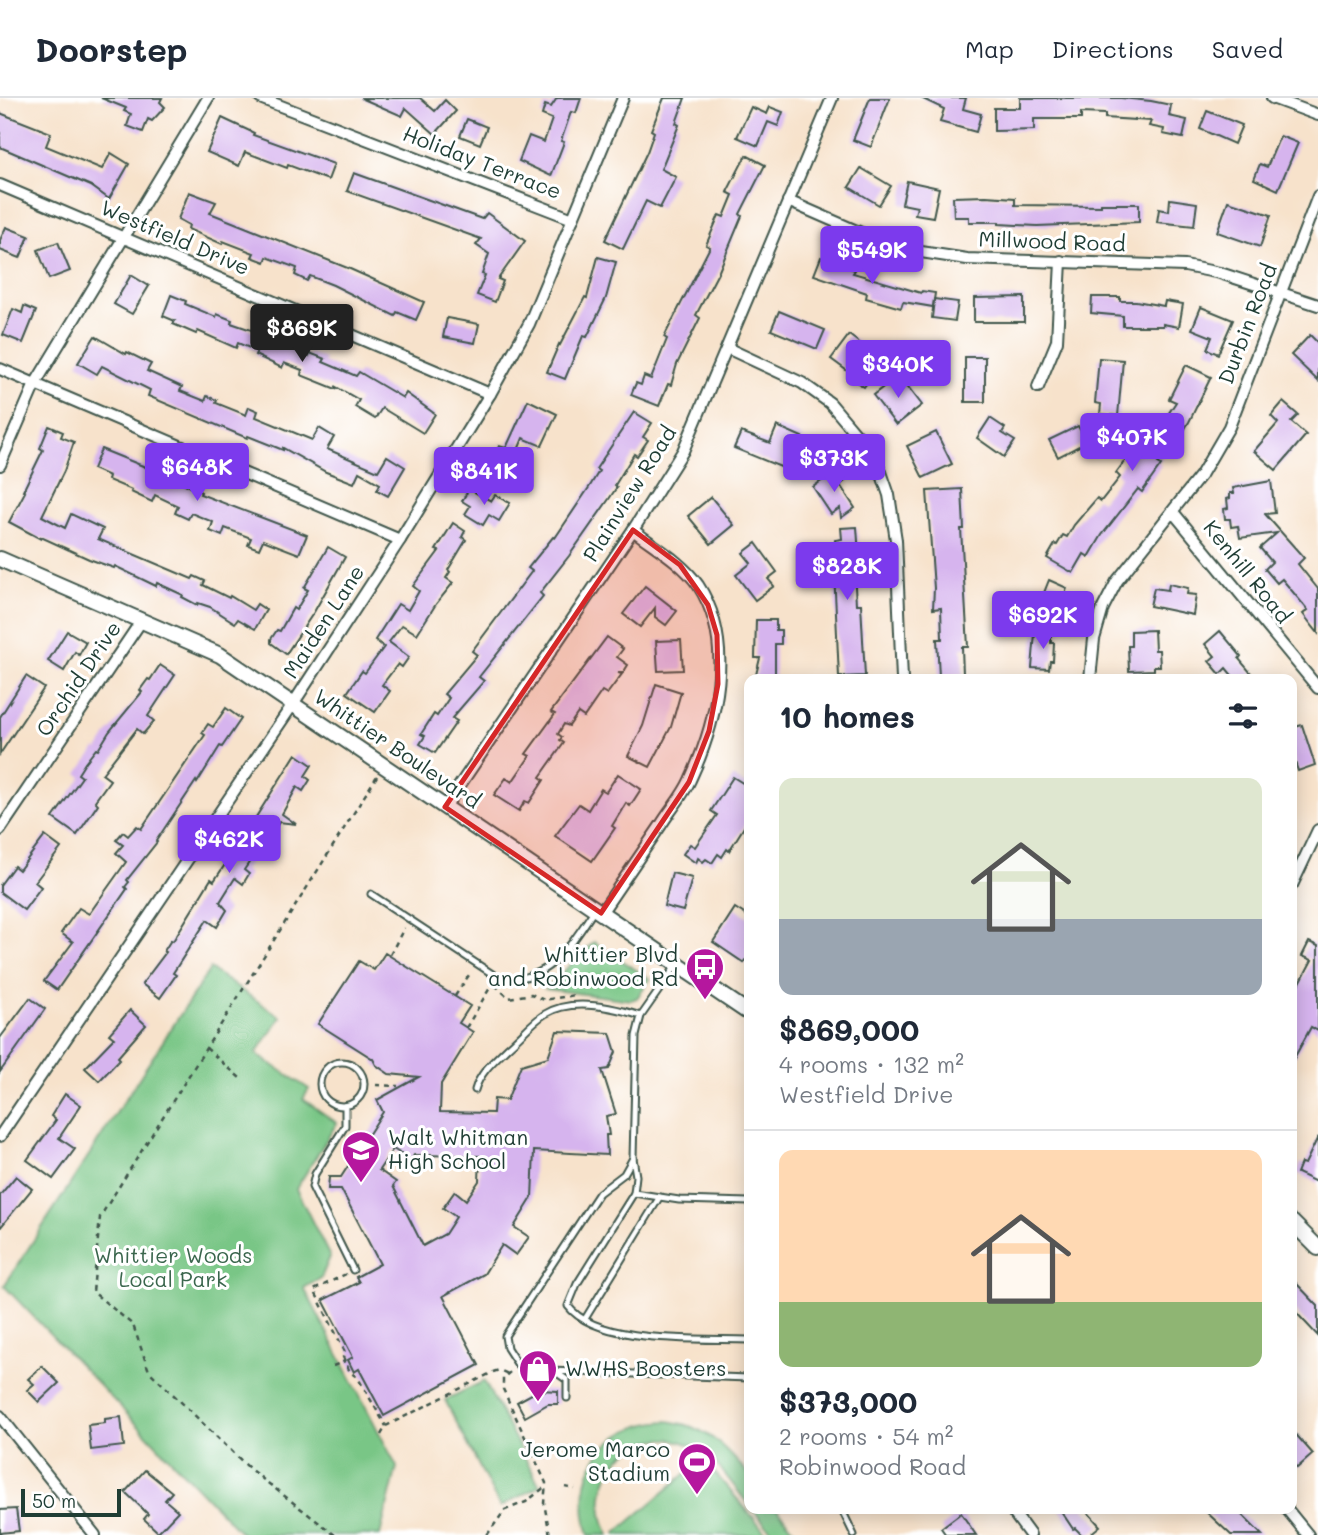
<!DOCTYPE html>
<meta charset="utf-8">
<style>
:root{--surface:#fff;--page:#f6f6f7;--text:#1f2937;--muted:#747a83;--line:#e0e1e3;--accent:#7c3aed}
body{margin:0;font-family:Mali,sans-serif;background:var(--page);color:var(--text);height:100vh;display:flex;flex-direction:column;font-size:26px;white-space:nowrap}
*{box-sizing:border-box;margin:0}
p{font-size:23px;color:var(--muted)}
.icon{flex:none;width:38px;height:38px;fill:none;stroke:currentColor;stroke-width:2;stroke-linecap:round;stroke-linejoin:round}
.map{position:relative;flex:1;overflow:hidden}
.panel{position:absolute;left:744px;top:576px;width:553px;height:840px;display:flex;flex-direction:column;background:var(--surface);border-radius:14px;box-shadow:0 4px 18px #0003}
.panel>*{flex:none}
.scale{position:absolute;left:21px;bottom:18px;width:100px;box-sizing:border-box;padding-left:7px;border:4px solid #1f3d34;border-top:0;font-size:19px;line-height:24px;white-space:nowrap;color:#1f3d34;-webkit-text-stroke:5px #fff;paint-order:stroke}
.price{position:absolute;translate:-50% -60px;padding:0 16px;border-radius:7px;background:var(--accent);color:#fff;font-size:23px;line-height:46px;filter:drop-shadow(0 2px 4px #0008)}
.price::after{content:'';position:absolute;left:50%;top:42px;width:21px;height:16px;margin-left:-10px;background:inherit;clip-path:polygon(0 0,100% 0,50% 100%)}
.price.selected{background:#222;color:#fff}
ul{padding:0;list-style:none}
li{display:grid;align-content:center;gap:14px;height:371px;padding:0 35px}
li+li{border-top:2px solid var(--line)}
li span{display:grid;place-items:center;height:217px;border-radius:14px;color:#555}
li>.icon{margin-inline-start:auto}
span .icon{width:126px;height:126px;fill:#fffc;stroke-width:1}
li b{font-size:30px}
h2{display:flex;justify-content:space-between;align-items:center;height:84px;padding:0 35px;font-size:30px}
header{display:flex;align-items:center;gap:42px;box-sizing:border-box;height:98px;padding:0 35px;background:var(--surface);border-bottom:2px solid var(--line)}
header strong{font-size:33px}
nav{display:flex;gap:38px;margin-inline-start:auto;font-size:24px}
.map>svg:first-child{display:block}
.green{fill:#79c686;stroke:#4c825d;stroke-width:2}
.building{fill:#d6b4ee;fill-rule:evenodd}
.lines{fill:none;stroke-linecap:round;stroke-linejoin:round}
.service-casing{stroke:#3f564b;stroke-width:9}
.minor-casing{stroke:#3f564b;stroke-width:14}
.tertiary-casing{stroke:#3f564b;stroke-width:18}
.path{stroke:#3f564b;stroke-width:2.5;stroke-dasharray:5 5;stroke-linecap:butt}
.service{stroke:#fff;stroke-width:5}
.minor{stroke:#fff;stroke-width:10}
.tertiary{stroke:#fff;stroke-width:14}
.marked{fill:#d62828;fill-opacity:0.2;stroke:#d62828;stroke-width:5;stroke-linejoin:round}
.labels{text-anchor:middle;stroke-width:6;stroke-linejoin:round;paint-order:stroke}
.street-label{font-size:21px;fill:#1f3d34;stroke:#fff}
.poi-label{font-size:21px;fill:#1f3d34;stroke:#fff;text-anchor:end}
.park-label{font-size:21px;fill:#3a664d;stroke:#fff}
</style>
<header>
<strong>Doorstep</strong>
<nav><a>Map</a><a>Directions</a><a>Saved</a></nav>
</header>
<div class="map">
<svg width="1318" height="1437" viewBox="0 0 1318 1437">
<rect width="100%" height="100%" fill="#fff"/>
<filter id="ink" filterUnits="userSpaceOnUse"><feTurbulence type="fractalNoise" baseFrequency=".0143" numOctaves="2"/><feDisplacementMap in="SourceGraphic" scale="14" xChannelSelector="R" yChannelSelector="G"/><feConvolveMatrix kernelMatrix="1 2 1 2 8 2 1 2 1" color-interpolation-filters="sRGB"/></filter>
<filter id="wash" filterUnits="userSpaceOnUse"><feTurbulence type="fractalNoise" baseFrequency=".00686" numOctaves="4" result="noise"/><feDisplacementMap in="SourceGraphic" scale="28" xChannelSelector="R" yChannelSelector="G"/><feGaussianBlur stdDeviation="1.57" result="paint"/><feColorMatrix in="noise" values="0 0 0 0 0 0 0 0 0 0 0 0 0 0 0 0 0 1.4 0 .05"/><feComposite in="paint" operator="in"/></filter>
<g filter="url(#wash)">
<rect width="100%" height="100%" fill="#f7e2cb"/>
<g class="green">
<polygon points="594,844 650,881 637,900 631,902 545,891"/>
<polygon points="210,871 281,919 256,956 309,991 303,1001 337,1025 296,1091 330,1159 321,1180 304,1190 397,1369 380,1437 243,1437 4,1188"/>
<polygon points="484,1283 540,1388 500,1409 445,1302"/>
<path d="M667,1323C706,1327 725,1349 749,1377V1407C732,1387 714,1356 688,1346C632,1323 582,1385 609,1437H589C571,1376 603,1327 667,1323Z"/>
<polygon points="703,1361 768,1437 617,1437 616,1435"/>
<polygon points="752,1411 777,1411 799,1437 775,1437"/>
</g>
<g id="blocks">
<g class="building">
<polygon points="101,0 162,0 160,4 165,9 152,23 148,21 143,34 127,28 131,16 124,13 126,10"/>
<polygon points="361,0 420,0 435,13 445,2 456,13 435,36 406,10 402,18"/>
<polygon points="557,0 581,0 576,15 571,14 561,43 564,44 551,78 519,63 529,38 544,44 552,21 542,17 545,7 551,9"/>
<polygon points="664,0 685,0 676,25 679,27 661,71 676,79 660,110 646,103 623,151 605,142 647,54 654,34 651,32"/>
<polygon points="870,0 890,0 871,49 853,42"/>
<polygon points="921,0 966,0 963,11 981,16 976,34 940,24 944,11"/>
<polygon points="1020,0 1121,0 1151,3 1171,7 1169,18 1187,22 1183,40 1163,36 1164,31 1149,28 1151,23 1105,20 1105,16 1081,15 1081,21 1034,21 1034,32 994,33 994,10 1020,10"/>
<polygon points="751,9 767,16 770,9 783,14 778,28 768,24 758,48 737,39"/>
<polygon points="1207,13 1242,27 1234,46 1200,31"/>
<polygon points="0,15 51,35 46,48 102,71 111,55 129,66 109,101 91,88 0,49"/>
<polygon points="222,20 254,35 253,37 334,66 328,82 288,67 287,70 245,54 239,68 207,54"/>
<polygon points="467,21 487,29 480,46 460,38"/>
<polygon points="1280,38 1298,45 1278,92 1254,81 1260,66 1267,69"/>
<polygon points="746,57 765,67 740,116 742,118 719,173 696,217 700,220 677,266 671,287 668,286 659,308 631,297 636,285 641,287 644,278 651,281 667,241 664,239 710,149 706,147 719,117 724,119 733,97 727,94"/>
<polygon points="861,70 891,88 879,107 849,89"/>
<polygon points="354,75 482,121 487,115 525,143 498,181 503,183 495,204 477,197 485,177 482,176 489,156 476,147 481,141 347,93"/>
<polygon points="907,83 939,90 933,119 915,116 917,109 902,106"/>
<polygon points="189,94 216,104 210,115 350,171 424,204 416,222 397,214 395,218 333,187 310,178 307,183 295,177 297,170 267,159 265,164 252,159 254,155 223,143 222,146 188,131 189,127 178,121"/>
<polygon points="986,98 1015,100 1015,107 1101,108 1101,106 1139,106 1139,124 1037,128 999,126 999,124 969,124 969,119 954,119 953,99"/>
<polygon points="1170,101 1197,105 1194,128 1157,124 1159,111 1169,113"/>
<polygon points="1228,103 1271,117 1260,149 1217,134"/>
<polygon points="6,129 29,138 20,160 0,152 0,142"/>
<polygon points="58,144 70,173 49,181 38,152"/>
<polygon points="598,159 616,164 606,200 587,239 583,238 565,281 547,274 559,246 560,247 585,199 587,200"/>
<polygon points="821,159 855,172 853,175 921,195 922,193 935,195 933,209 903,204 901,210 866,200 867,195 814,177"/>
<polygon points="131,177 149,188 132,216 114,206"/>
<polygon points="171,197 186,203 185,206 216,219 217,216 232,222 231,225 278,241 277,245 309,258 310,255 325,261 323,264 356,278 359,274 403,300 406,295 435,316 423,335 382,310 375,321 355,309 359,302 336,289 336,291 301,277 302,272 284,265 282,270 255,257 257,253 238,245 236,250 198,233 196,236 173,226 175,223 163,218"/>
<polygon points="1024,199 1024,224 974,224 974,200"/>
<polygon points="1092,199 1120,199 1120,203 1136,203 1164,208 1165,203 1183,206 1179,229 1163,226 1163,228 1123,228 1123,218 1091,215"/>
<polygon points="934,201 958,204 955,223 932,220"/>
<polygon points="24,208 36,213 23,245 3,237 13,211 22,215"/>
<polygon points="1201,209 1233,222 1218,256 1207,251 1212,239 1192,231"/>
<polygon points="779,213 825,232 817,251 771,232"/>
<polygon points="447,220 479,226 475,245 443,239"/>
<polygon points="849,237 883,263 864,289 852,281 854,278 831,261"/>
<polygon points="1310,237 1318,245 1318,283 1291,257"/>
<polygon points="95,238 126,256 127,254 151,266 147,273 182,289 180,293 205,303 207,298 217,302 216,305 246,317 249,309 258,313 256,319 312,342 319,330 334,339 327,351 378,373 387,358 405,369 388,398 377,392 380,386 359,374 354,385 326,374 283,350 283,352 248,338 247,340 148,298 150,292 102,268 97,276 78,265"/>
<rect x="965" y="259" width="20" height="45"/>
<polygon points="1099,260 1123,262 1118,318 1100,316 1101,306 1095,305"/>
<polygon points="1186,267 1211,279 1189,324 1176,345 1173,343 1158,365 1161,367 1142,394 1138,391 1102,437 1089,459 1084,456 1073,475 1047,460 1055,446 1057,447 1063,437 1067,439 1074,427 1097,400 1101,403 1120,379 1116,375 1135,349 1138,351 1151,330 1157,333 1176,304 1169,301"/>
<polygon points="899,277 922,307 896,327 873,297"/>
<polygon points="528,302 557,316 542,348 523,340 505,384 487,376 499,348 506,350"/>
<polygon points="1283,304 1298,317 1291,324 1306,337 1276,372 1254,353 1278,325 1271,318"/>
<polygon points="634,314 652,325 643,339 648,342 637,358 634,356 615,387 617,389 609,401 569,458 540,495 543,498 479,579 484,583 452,620 457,623 435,655 420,646 425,638 421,636 434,616 437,618 449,600 444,596 477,557 472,553 532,473 528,470 553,439 555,440 590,388 599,373 596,371"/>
<polygon points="990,320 1005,330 1002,335 1015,343 1004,359 977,340"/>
<polygon points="49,328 63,334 61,339 74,344 64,373 42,418 65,430 71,416 103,431 98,441 192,481 194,478 205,483 203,487 229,500 230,498 253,512 257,506 266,512 255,531 238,521 235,525 210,509 198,505 197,507 182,499 183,497 157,485 156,488 115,468 114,470 89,461 41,439 41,441 9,424 25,394 23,393 43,352 40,350"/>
<polygon points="777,328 802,339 801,341 824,353 815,370 794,358 788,372 734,350 741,334 770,345"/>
<polygon points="1078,328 1087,344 1058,359 1049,342"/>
<polygon points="936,334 952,366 923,380 907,348"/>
<polygon points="101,351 175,381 201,394 200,396 307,437 299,456 263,442 259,451 248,447 251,440 225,430 222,438 210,433 213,424 191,415 188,421 175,415 178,408 155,397 152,404 131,394 132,392 108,382 109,378 93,371"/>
<polygon points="837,372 845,383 840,387 855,410 841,420 840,410 831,416 813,389"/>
<polygon points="1271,383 1275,415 1265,416 1304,460 1298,466 1318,491 1318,535 1303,516 1308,512 1282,481 1277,485 1265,471 1272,464 1260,450 1277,435 1240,440 1238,428 1231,429 1230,421 1225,421 1224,411 1228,410 1227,401 1230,400 1230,395 1234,395 1233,390"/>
<polygon points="469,391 491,403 495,397 510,405 499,423 489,417 483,427 465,416 470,408 462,403"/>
<polygon points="962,391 964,431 961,431 968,549 962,549 963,576 939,578 937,541 942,541 941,510 933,511 934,490 927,393"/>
<polygon points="711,399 734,427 711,446 688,418"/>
<polygon points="453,425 465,433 462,439 466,442 448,472 450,474 446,480 453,485 436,506 417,536 402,527 389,544 409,559 402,569 398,566 382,587 390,593 375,614 347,595 362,573 365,575 384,549 375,542 398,506 408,512 419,493 413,488 439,453 436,452"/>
<polygon points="857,429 860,472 854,472 856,506 861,506 865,578 839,579 834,473 822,474 820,453 835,451 835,442 842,441 841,430"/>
<polygon points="756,445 777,474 768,481 774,488 755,502 736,477 751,465 743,455"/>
<polygon points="328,449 345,459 314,514 286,556 271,545 271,541 277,532 280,533 293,510 296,512 308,492 304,490"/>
<polygon points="1049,482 1067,490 1057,521 1043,515 1046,507 1040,505"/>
<polygon points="1169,486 1188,490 1187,496 1196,497 1193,517 1150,508 1154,490 1168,492"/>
<polygon points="645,488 677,513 666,527 655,519 655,510 640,529 623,516"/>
<polygon points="756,522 776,522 776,532 781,532 781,546 775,546 775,581 755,581 760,560 755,560"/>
<polygon points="1154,532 1155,552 1159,552 1160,568 1154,568 1154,572 1129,573 1128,548 1131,548 1131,533"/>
<polygon points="67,533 86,544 79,557 75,554 64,573 48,563"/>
<polygon points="1220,533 1241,558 1239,561 1256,581 1235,581 1226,570 1220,576 1209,563 1215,558 1205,546"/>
<polygon points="1035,535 1051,537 1051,545 1054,545 1053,563 1050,563 1049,571 1032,570"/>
<polygon points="607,539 623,551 617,559 628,567 623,575 618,575 622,576 607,596 602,593 584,619 578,615 569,628 564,626 558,636 562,639 560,642 564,645 540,679 544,682 529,705 525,703 519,713 494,697 506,680 512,684 530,658 526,656 555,616 551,614"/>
<polygon points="681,542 683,572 658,573 656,543"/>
<polygon points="160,567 175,577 148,618 154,623 143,636 137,631 102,676 110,682 95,703 98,706 77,737 53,720 82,679 78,676 85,665 96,651 98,652 109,634 142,594 140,592 148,581 150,582"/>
<polygon points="26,578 44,590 0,656 0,619"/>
<polygon points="656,586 681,594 671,629 650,669 628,658 643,628"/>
<polygon points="226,610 241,621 222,649 220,648 197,685 196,683 156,743 157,744 127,782 129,784 125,789 127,791 57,892 44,883 73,844 61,835 79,810 89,816 126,764 116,755 123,747 116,742 123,734 128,738 137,728 141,731 205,637 202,635 208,626 213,629"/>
<polygon points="1302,627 1315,667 1298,673 1292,655 1292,630"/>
<polygon points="296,656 312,667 305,678 310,682 303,693 297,689 282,716 296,726 279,724 274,732 272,731 244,772 249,776 243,786 235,780 220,804 227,812 217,829 207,822 173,875 176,877 160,900 142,886 166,854 164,853 171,842 173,843 211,781 214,783 242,741"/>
<polygon points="618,676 641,691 630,708 626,705 612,728 615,730 592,763 555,738 579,706 588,712 601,691 606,694"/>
<polygon points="733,679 749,689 749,721 729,753 727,751 722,759 718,756 712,765 706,761 703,764 698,760 696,765 683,756 690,746 695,749 717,717 711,713"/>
<polygon points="45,738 61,750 35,784 41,789 24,812 0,794 0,787 14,768 19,772"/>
<polygon points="672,775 692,780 683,813 664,808"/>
<polygon points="735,810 749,819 749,858 744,865 713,844"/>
<polygon points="1309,844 1318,848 1318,933 1311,929 1292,964 1292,900 1312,862 1302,858"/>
<path d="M385,855L470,908L459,925L473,934L441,986L440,1014L493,1015L494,1001L507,1002L521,967L548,959L557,933L610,935L616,954L609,971L602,972L616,1016L606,1018L609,1037H606L607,1057L534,1053L532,1100L514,1129L529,1139L516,1157L502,1147L484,1176L443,1198L479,1267L384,1318L359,1271L354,1274L348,1262L353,1259L323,1202L359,1184L356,1179L380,1166L341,1091H328L329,1079H341L383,1014L377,1002L419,979L389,976L376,967L373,961L318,926L359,863L374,872ZM393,1051L411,1062L414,1057L480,1058L479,1083L466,1102L455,1093L443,1110L456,1119L445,1136L423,1148L393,1088L396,1084L379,1072Z"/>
<polygon points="30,900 45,911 0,974 0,940"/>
<polygon points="130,912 146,927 118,959 120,961 99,983 85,970 114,940 109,936"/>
<polygon points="65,996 81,1007 59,1040 75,1051 53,1081 27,1062 56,1022 51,1018"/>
<polygon points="1318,1039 1318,1085 1297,1075 1301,1065 1305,1066"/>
<polygon points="16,1078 32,1091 0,1130 0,1097"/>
<polygon points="1296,1185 1318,1208 1318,1238 1292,1210 1292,1191"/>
<polygon points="42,1268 59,1285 39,1304 27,1292 34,1286 28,1281"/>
<polygon points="539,1292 558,1293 558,1306 548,1306 525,1319 517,1304"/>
<polygon points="121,1319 124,1348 91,1352 88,1327 105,1325 105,1321"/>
<polygon points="1292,1332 1313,1356 1297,1370 1292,1364"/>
<polygon points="145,1372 172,1394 165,1402 178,1413 158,1434 144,1421 148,1416 125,1394"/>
<polygon points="1059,1410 1084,1410 1100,1428 1089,1437 1082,1437 1075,1430 1073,1431"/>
<polygon points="1202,1410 1235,1410 1262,1437 1231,1437"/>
<polygon points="16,1411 19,1433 0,1435 0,1412"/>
<polygon points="961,1415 976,1437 946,1437 941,1430"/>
</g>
</g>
</g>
<g filter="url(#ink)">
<use href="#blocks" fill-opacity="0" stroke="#3f564b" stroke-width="2"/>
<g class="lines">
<defs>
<g id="service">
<path d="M371,796L497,879C546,890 571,847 595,811"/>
<path d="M676,868L641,918L636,938L633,1060L636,1078L634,1095L577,1186L568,1208C597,1247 704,1240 749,1242"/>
<circle cx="342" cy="986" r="22"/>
<path d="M475,992C480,974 495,962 508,949C520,939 532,924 545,916C572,899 613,909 641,918"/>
<polyline points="345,1009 345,1028 315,1076 312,1089 353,1172"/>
<polyline points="633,1060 624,1076 599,1095 505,1238 507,1250 518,1267 549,1273 749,1280"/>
<polyline points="634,1095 679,1102 749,1104"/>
<polyline points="585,1221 659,1100"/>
<polyline points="557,1275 567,1282 567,1300"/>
<polyline points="841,1410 854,1437"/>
</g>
<g id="minor">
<polyline points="260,0 573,121"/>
<polyline points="1272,0 1318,17"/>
<polyline points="0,87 490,296"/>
<polyline points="788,103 868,138 921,154 967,161 1185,168 1220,175 1318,207"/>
<polyline points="727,250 802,285 830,305 867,349 881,374 889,397 896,442 902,581"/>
<polyline points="0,271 400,442"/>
<polyline points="1038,289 1057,243 1061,163"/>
<polyline points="0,367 35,286 208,0"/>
<polyline points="1173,414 1318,590"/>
<polyline points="1090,581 1094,541 1103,510 1117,483 1201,377 1229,329 1318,98"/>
<polyline points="445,709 633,432 683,353 832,0"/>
<polyline points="0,732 142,522"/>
<polyline points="1292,787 1318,732"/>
<path d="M601,815C621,786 641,756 661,727C670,712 683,698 690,682C717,624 736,545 698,487C682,464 655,449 633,432"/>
<polyline points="0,1038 293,606 400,442 490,296 529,226 623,0"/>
<polyline points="0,1318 95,1437"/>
<polyline points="1010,1410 1030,1437"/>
<polyline points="1286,1410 1308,1437"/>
</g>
<g id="tertiary">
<polyline points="0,461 220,557 749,915"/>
<polyline points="1292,1124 1318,1150"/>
</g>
</defs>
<use href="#service" class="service-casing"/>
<use href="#minor" class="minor-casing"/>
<use href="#tertiary" class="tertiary-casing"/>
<g class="path">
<polyline points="390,857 404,830"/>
<polyline points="495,887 509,900 531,896 544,902 575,897"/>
<polyline points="455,898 471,874"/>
<polyline points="466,930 491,888"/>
<polyline points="206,950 240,980"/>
<polyline points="376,987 398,988"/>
<polyline points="346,1176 314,1192 345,1254 343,1259 350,1274 358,1280 386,1328"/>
<polyline points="333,1268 345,1263"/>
<polyline points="510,1274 503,1280 503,1291 546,1385 544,1405 550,1437"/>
<polyline points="381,1337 386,1328 493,1274 499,1272 508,1276"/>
<polyline points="565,1389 575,1391"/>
<polyline points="335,1437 251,1372 149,1273 133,1227 93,1194 100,1119 377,678"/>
<polyline points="487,1437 505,1412 526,1404 546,1388"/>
</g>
<use href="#service" class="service"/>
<use href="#minor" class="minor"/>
<use href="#tertiary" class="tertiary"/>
</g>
</g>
<path class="marked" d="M633,432L680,467L708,507L717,537L718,586L709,633L689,684L601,815L445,709Z"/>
<defs>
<symbol id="bus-pin" viewBox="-11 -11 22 30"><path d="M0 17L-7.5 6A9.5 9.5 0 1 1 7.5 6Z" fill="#b5179e" stroke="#fff"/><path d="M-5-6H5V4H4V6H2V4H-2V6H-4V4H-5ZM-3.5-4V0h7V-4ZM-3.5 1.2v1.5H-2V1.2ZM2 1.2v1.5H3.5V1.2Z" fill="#fff"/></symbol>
<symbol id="school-pin" viewBox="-11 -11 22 30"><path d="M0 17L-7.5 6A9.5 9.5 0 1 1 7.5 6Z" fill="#b5179e" stroke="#fff"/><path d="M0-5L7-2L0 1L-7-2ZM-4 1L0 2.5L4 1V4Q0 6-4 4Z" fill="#fff"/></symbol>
<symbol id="shop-pin" viewBox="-11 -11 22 30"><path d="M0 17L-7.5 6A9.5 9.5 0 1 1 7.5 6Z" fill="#b5179e" stroke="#fff"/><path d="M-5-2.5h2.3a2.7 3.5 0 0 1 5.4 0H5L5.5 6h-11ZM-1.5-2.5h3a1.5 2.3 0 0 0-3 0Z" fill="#fff"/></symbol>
<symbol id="stadium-pin" viewBox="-11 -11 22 30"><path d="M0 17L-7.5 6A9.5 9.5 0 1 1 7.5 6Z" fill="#b5179e" stroke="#fff"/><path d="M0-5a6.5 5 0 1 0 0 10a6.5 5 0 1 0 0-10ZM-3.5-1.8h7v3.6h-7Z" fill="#fff"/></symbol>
</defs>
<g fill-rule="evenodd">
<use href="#bus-pin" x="683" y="847" width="44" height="60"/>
<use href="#school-pin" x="339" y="1030" width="44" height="60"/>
<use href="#shop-pin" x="516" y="1249" width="44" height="60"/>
<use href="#stadium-pin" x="675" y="1342" width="44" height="60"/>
</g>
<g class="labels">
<g class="street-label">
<text transform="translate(482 65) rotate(21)" y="7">Holiday Terrace</text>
<text transform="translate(175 140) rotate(23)" y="7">Westfield Drive</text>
<text transform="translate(1052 144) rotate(2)" y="7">Millwood Road</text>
<text transform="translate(1248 226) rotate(-69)" y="7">Durbin Road</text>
<text transform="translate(630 396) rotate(-58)" y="7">Plainview Road</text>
<text transform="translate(1247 474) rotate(51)" y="7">Kenhill Road</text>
<text transform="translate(324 524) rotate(-57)" y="7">Maiden Lane</text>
<text transform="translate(79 581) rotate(-56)" y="7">Orchid Drive</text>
<text transform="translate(397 651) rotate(34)" y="7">Whittier Boulevard</text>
</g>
<g class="poi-label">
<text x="678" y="864">Whittier Blvd<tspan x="678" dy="24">and Robinwood Rd</tspan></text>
<text x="388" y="1047" text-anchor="start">Walt Whitman<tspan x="388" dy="24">High School</tspan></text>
<text x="565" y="1278" text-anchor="start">WWHS Boosters</text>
<text x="670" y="1359">Jerome Marco<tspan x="670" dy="24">Stadium</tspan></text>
</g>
<g class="park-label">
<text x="173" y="1165">Whittier Woods<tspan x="173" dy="24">Local Park</tspan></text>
</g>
</g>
</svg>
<div class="scale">50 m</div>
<b class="price" style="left:872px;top:188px">$549K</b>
<b class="price selected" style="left:302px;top:266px">$869K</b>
<b class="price" style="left:898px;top:302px">$340K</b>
<b class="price" style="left:1132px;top:375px">$407K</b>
<b class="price" style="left:834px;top:396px">$373K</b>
<b class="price" style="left:197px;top:405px">$648K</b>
<b class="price" style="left:484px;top:409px">$841K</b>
<b class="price" style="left:847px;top:504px">$828K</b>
<b class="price" style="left:1043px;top:553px">$692K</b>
<b class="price" style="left:229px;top:777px">$462K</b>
<section class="panel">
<h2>10 homes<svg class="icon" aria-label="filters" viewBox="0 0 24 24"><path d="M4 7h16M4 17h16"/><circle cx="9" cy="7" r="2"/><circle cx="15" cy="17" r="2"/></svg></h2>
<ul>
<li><span style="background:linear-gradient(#dfe7d0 65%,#9aa5b1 0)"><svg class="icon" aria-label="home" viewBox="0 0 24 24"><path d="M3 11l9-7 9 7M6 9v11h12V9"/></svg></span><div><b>$869,000</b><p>4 rooms · 132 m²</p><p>Westfield Drive</p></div></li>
<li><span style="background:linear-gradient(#ffd9b3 70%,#8fb573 0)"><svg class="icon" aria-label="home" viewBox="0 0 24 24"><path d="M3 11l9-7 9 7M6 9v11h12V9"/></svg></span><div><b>$373,000</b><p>2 rooms · 54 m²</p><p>Robinwood Road</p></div></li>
</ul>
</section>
</div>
